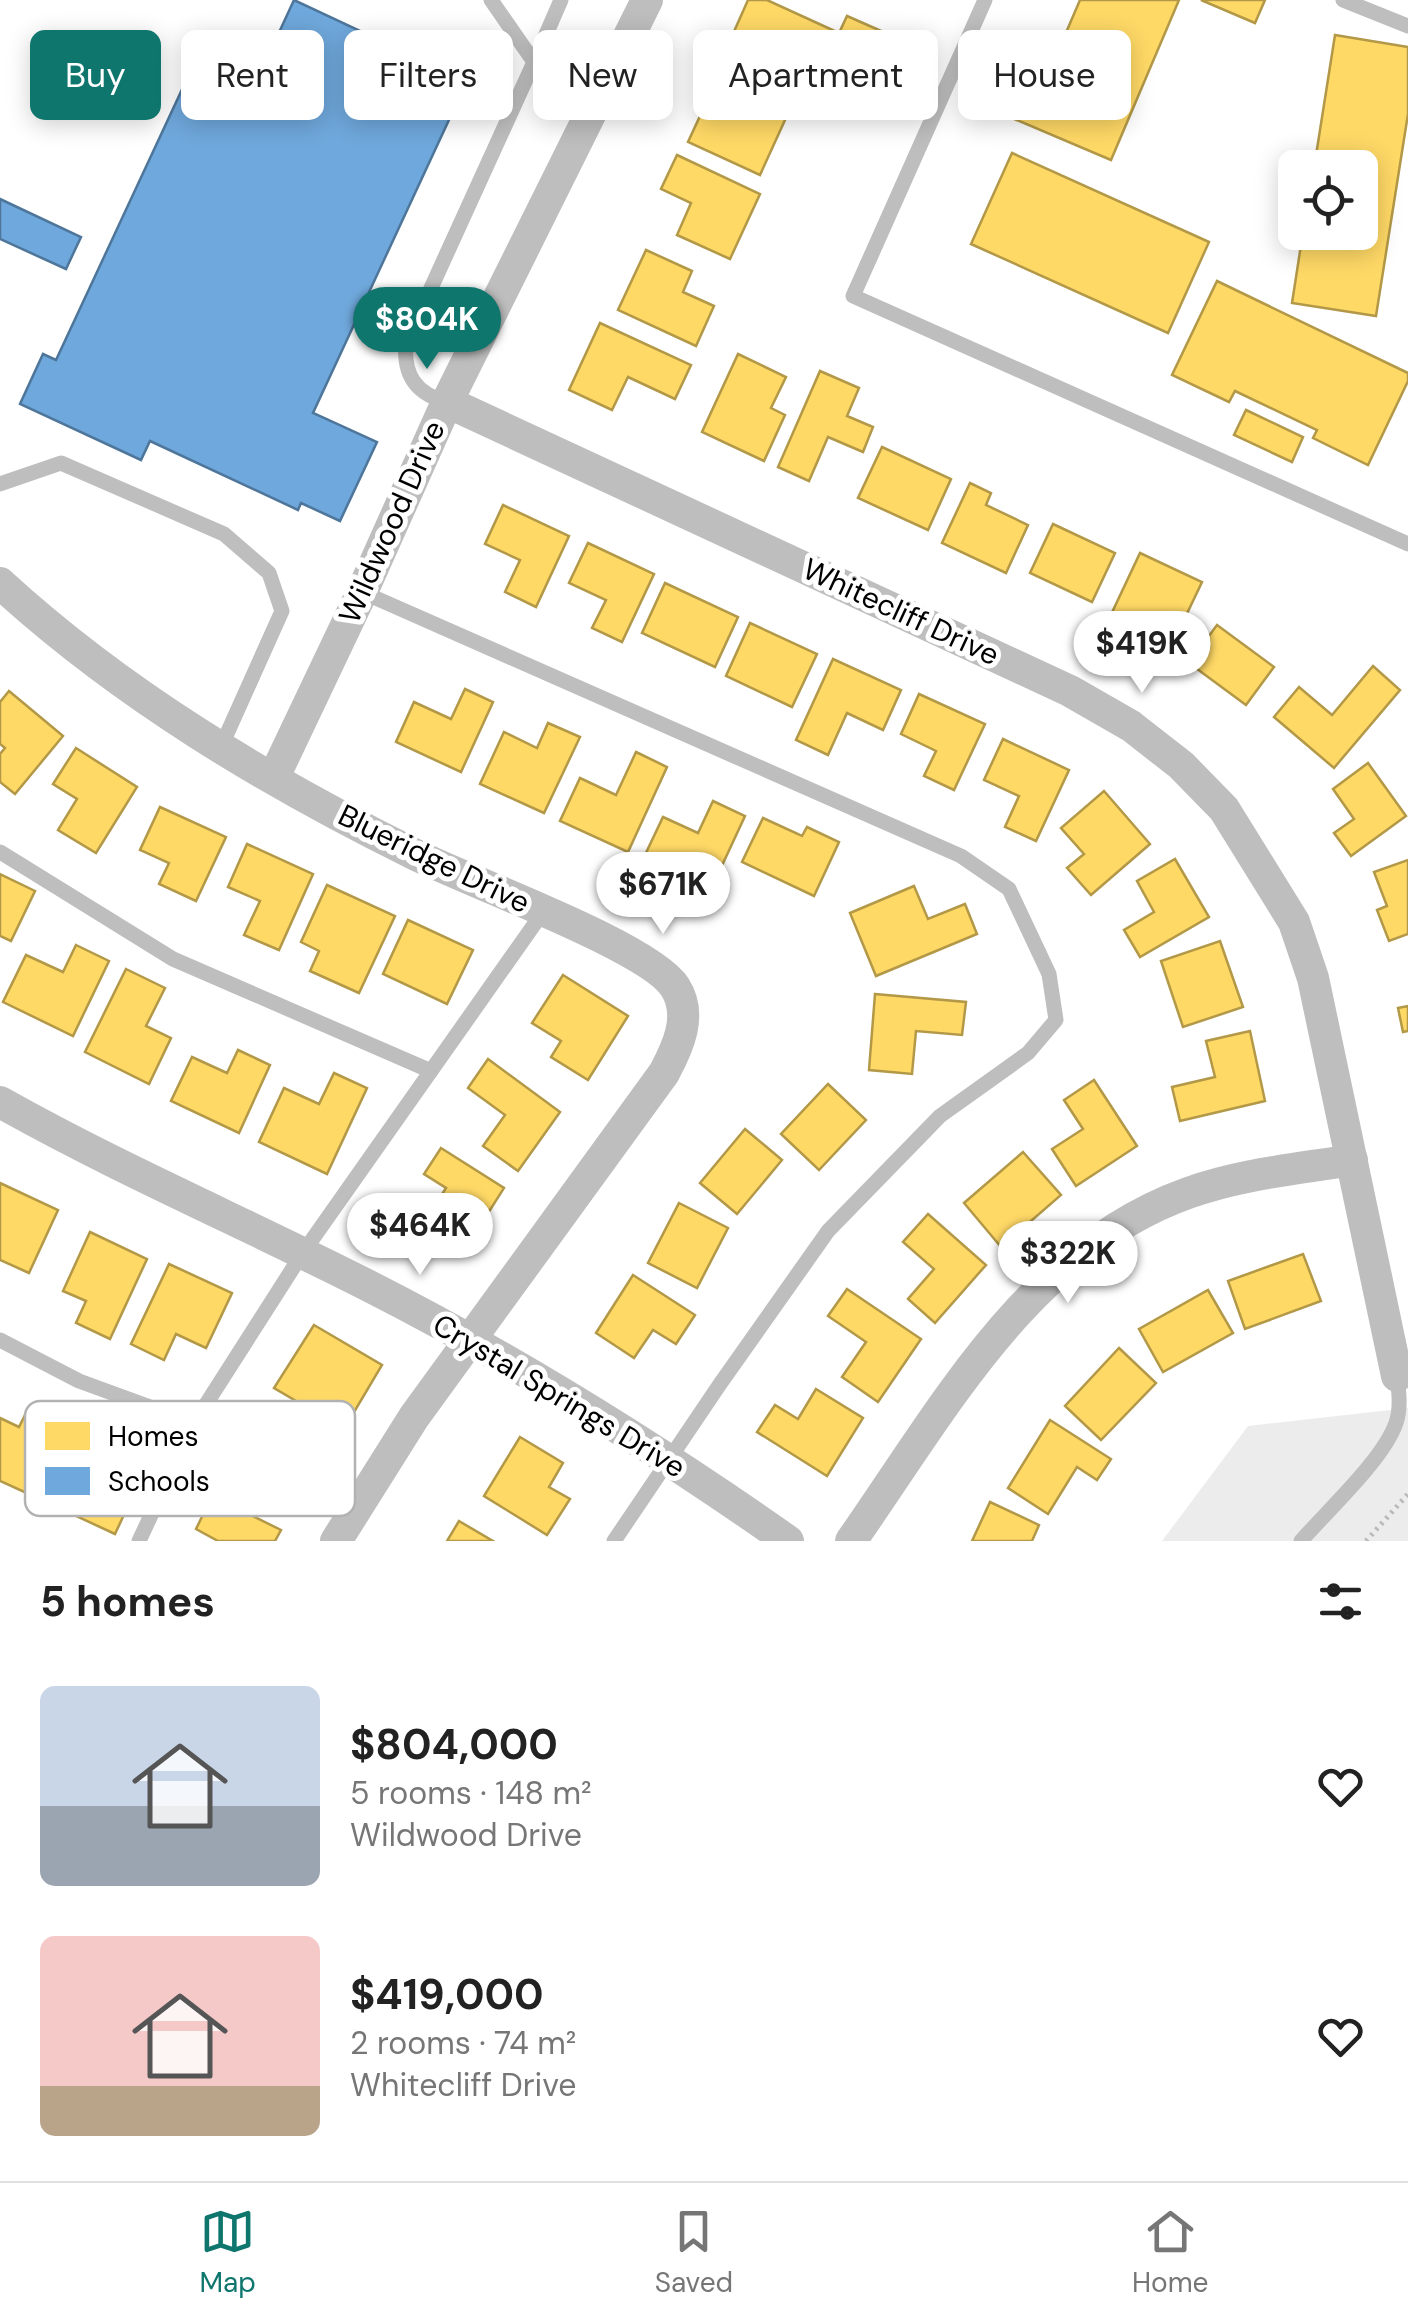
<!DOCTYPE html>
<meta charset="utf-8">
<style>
:root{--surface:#fff;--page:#f2f2f2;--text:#222;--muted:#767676;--line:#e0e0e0;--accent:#0f766e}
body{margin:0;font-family:"DM Sans",sans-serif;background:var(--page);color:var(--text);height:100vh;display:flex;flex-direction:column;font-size:38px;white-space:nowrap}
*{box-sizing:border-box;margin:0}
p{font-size:32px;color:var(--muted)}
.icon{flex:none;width:55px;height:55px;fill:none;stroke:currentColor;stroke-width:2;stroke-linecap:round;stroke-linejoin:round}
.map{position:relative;height:1541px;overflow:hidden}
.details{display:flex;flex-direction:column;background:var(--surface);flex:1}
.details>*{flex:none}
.guide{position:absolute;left:30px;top:30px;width:1350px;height:90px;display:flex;gap:20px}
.buttons{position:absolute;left:1278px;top:150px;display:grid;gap:20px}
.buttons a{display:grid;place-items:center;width:100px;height:100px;border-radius:15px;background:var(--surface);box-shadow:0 5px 25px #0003;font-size:50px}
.price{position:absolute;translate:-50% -85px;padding:0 22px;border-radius:35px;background:#fff;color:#222;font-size:32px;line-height:65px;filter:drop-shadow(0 2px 5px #0008)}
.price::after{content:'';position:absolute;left:50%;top:60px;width:30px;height:22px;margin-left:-15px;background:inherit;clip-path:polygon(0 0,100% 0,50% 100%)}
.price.current{background:var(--accent);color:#fff}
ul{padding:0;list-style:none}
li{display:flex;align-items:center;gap:30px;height:250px;padding:0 40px}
li span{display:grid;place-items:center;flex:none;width:280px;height:200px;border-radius:15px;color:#555}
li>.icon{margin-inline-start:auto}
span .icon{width:120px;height:120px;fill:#fffc;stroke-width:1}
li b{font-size:42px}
h2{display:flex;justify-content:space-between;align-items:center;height:120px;padding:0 40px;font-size:42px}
.chip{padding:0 35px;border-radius:15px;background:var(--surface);box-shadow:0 5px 25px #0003;font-size:35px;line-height:90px}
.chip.current{background:var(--accent);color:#fff}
.menu{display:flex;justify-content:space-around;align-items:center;height:140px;border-top:2px solid var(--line);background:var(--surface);font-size:28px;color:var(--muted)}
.menu a{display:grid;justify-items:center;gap:5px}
.menu .current{color:var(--accent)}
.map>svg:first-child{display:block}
.green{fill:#ececec}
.homes{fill:#ffd966;stroke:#b29847;stroke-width:2.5}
.schools{fill:#6fa8dc;stroke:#4e769a;stroke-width:2.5}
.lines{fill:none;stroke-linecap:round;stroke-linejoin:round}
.path{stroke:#b9b9b9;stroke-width:5;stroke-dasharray:2.5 5;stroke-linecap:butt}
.service{stroke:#bebebe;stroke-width:15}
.minor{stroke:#bebebe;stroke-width:32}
.labels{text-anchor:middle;stroke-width:10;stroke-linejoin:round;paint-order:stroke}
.street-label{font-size:30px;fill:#000;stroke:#fff}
.key{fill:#fff;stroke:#b2b2b2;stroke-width:2.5}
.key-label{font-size:28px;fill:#000}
</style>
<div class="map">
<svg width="1408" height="1541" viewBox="0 0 1408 1541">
<rect width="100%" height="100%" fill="#fff"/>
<polygon class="green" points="1408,1408 1408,1541 1162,1541 1248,1426"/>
<g class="homes">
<polygon points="748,0 767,0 839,33 847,16 888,34 853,113 756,70 764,50 732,36"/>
<polygon points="1080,0 1179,0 1111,160 1012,118 1035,64 1050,70"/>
<polygon points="1201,0 1265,0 1255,23"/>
<polygon points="1335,35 1408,47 1408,114 1376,316 1292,303 1303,232 1360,232 1360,168 1314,168"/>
<polygon points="719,75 790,109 760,175 688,142"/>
<polygon points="1012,153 1209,242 1168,333 971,244"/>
<polygon points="677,155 760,194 730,259 677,235 691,203 661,189"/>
<polygon points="646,250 692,271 683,292 714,306 696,346 618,310"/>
<polygon points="1217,281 1408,373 1408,381 1368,465 1313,438 1317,430 1235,391 1229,402 1172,375"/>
<polygon points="600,323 691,365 675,399 628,377 612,410 569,390"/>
<polygon points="738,354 786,377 771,408 785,415 764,461 702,432"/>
<polygon points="820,371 859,388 847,416 873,427 863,452 828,437 809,481 778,467"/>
<polygon points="1246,410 1303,437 1292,462 1234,435"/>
<polygon points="882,447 951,479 928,530 858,498"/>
<polygon points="970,483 991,493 986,505 1028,525 1006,573 942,543"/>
<polygon points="503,505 569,536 536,607 505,592 520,560 485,544"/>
<polygon points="1053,524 1115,553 1092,602 1030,573"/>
<polygon points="588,543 654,574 622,642 592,628 606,600 569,583"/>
<polygon points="1140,553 1202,582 1171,647 1109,619"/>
<polygon points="665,583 738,617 715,667 642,633"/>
<polygon points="750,623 817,654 792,707 726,676"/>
<polygon points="1217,625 1274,667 1246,705 1189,663"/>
<polygon points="833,659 901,690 883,730 847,713 828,755 796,740"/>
<polygon points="1373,666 1400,690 1334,768 1274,717 1299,687 1332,715"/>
<polygon points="465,689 493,702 461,772 396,742 414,702 451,719"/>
<polygon points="9,691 63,736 15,794 0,782 0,754 5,748 0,744 0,702"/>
<polygon points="919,694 985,724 954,790 924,776 936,751 901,734"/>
<polygon points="548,723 580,737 544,813 480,784 504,732 537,748"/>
<polygon points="1003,739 1069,770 1036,841 1005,827 1019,796 984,780"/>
<polygon points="76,748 137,787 96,853 58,830 77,799 53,784"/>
<polygon points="636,752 667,767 628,852 560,821 580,778 616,795"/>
<polygon points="1368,763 1406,816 1351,856 1334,833 1354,819 1333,789"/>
<polygon points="1104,791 1150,844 1091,895 1067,868 1084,854 1061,828"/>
<polygon points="713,801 745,816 712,887 645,855 663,817 698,833"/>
<polygon points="160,807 226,837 196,901 159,884 169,863 140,850"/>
<polygon points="763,818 802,836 807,827 839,842 814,896 742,862"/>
<polygon points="247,844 313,874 279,950 244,935 260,901 228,887"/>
<polygon points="1175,859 1209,917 1140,957 1124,930 1154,912 1137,881"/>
<polygon points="1408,860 1408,934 1389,941 1377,910 1387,906 1374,872"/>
<polygon points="0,874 35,891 11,941 0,936"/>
<polygon points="327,885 395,916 359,993 310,971 319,951 301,942"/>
<polygon points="914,886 928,919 965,904 977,934 876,976 850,913"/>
<polygon points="408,920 473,950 447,1004 383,974"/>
<polygon points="1220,941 1243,1007 1183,1027 1161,961"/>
<polygon points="76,945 109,961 73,1036 3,1002 26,955 63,972"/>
<polygon points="126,969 165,988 146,1026 171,1038 149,1084 85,1052"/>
<polygon points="563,975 628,1016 588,1080 551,1057 561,1041 532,1023"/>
<polygon points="875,994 966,1002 962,1035 916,1031 912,1074 869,1070"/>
<polygon points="1408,1006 1408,1031 1403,1032 1398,1008"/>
<polygon points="1250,1031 1265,1101 1180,1121 1172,1087 1215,1077 1206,1041"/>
<polygon points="238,1050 270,1065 239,1133 171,1101 192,1057 227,1073"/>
<polygon points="488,1059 560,1112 518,1171 483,1146 505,1115 468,1088"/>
<polygon points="334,1073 367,1088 327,1174 259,1142 284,1088 319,1104"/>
<polygon points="1094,1080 1137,1146 1076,1186 1052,1149 1083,1129 1064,1100"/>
<polygon points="828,1084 866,1120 819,1170 781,1134"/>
<polygon points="745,1129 782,1160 737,1214 700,1183"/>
<polygon points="441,1148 504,1188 466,1248 425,1222 446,1188 424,1174"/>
<polygon points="1023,1152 1061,1195 1001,1247 964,1203"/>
<polygon points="0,1183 58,1210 29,1273 0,1260"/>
<polygon points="679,1203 728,1228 697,1288 648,1263"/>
<polygon points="928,1214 986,1265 935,1323 908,1299 934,1269 903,1242"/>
<polygon points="90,1232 147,1259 110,1339 76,1323 86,1301 63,1291"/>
<polygon points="1303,1254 1321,1301 1245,1329 1228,1281"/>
<polygon points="169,1264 232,1293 206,1348 176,1334 164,1360 131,1344"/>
<polygon points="633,1275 695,1315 676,1344 653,1330 634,1358 596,1333"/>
<polygon points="847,1289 921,1339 878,1402 842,1377 866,1342 828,1316"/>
<polygon points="1208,1290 1233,1333 1163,1372 1139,1329"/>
<polygon points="314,1325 382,1365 344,1429 274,1388"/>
<polygon points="1119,1348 1156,1383 1101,1440 1065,1406"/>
<polygon points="816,1389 863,1418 827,1476 757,1432 775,1405 798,1419"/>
<polygon points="27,1411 62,1427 31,1495 0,1481 0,1418 19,1427"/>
<polygon points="1050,1420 1111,1459 1097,1480 1077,1467 1048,1514 1008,1488"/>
<polygon points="520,1437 563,1463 549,1487 570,1499 547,1535 484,1496"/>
<polygon points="74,1442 143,1474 115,1534 46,1502"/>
<polygon points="212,1496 281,1530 275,1541 218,1541 196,1529"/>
<polygon points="990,1502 1039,1525 1032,1541 972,1541"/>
<polygon points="459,1521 493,1541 447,1541"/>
</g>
<g class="schools">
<polygon points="294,0 467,81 313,413 377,442 340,521 301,503 298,510 150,441 141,460 20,404 43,354 56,360 206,38 264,65"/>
<polygon points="0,199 81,237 66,269 0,239"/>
</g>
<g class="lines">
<polyline class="path" points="1366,1541 1408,1494"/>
<g class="service">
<polyline points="985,0 853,296 1408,544"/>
<polyline points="1343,0 1408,26"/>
<polyline points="534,62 561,0"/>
<path d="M447,402C416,394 403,375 406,343L534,62L491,0"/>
<polyline points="0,484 61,463 224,534 269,573 282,611 221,747"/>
<polyline points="362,592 961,856 1009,889 1049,974 1056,1020 1028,1053 940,1116 828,1231 720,1384 614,1541"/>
<polyline points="0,852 173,959 431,1071"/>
<polyline points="0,1340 79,1381 194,1423"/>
<polyline points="139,1541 194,1423 302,1254 543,912"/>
<path d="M1301,1541C1328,1510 1383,1460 1396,1423C1401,1408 1399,1392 1397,1376"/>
</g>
<g class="minor">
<polyline points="447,402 1070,691 1131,726 1181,765 1224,809 1294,922 1313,978 1397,1376"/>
<path d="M0,583C121,694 265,780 412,853C464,880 649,946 675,987C693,1015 678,1047 664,1073L414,1417L336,1541"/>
<polyline points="274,777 362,592 447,402 647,0"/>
<path d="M0,1102C119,1169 245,1223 367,1285C513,1359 654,1447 788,1541"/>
<path d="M851,1541C943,1410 1028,1250 1188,1193C1240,1174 1297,1169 1352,1160"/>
</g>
</g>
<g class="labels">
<g class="street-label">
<text transform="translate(392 522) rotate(-66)" y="10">Wildwood Drive</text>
<text transform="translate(901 612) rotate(25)" y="10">Whitecliff Drive</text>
<text transform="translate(434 859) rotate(26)" y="10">Blueridge Drive</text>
<text transform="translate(559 1396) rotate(31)" y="10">Crystal Springs Drive</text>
</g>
</g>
<rect x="25" y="1401" width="330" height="115" rx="15" class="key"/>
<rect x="45" y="1422" width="45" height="28" fill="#ffd966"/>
<rect x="45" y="1467" width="45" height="28" fill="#6fa8dc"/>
<g class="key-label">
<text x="108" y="1446">Homes</text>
<text x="108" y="1491">Schools</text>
</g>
</svg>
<div class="buttons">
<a><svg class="icon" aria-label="locate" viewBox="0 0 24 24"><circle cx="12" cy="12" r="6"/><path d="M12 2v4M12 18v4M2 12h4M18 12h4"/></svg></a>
</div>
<b class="price current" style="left:427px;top:372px">$804K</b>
<b class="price" style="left:1142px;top:696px">$419K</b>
<b class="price" style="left:663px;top:937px">$671K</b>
<b class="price" style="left:420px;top:1278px">$464K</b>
<b class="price" style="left:1068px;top:1306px">$322K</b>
<div class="guide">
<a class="chip current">Buy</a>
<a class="chip">Rent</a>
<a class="chip">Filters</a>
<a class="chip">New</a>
<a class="chip">Apartment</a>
<a class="chip">House</a>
</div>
</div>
<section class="details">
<h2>5 homes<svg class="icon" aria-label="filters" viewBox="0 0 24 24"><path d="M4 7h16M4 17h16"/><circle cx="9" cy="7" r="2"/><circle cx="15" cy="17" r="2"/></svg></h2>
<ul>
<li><span style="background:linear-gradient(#c9d6e8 60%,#9aa5b1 0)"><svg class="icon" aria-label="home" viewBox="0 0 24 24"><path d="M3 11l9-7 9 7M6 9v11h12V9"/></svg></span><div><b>$804,000</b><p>5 rooms · 148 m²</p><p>Wildwood Drive</p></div><svg class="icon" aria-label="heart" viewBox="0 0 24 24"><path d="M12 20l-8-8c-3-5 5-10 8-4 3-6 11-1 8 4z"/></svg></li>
<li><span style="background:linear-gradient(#f6c9c9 75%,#b9a48a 0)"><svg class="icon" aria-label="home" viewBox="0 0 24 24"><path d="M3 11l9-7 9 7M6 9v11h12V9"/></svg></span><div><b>$419,000</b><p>2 rooms · 74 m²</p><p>Whitecliff Drive</p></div><svg class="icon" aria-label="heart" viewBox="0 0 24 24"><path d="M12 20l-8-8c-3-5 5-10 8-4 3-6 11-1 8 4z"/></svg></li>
</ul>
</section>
<nav class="menu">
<a class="current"><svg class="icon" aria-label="map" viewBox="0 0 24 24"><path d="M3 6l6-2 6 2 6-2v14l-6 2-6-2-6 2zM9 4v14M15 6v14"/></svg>Map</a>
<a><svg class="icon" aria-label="saved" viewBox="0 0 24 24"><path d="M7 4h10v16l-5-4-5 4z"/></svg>Saved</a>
<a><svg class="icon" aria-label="home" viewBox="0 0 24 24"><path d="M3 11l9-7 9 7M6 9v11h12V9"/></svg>Home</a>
</nav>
